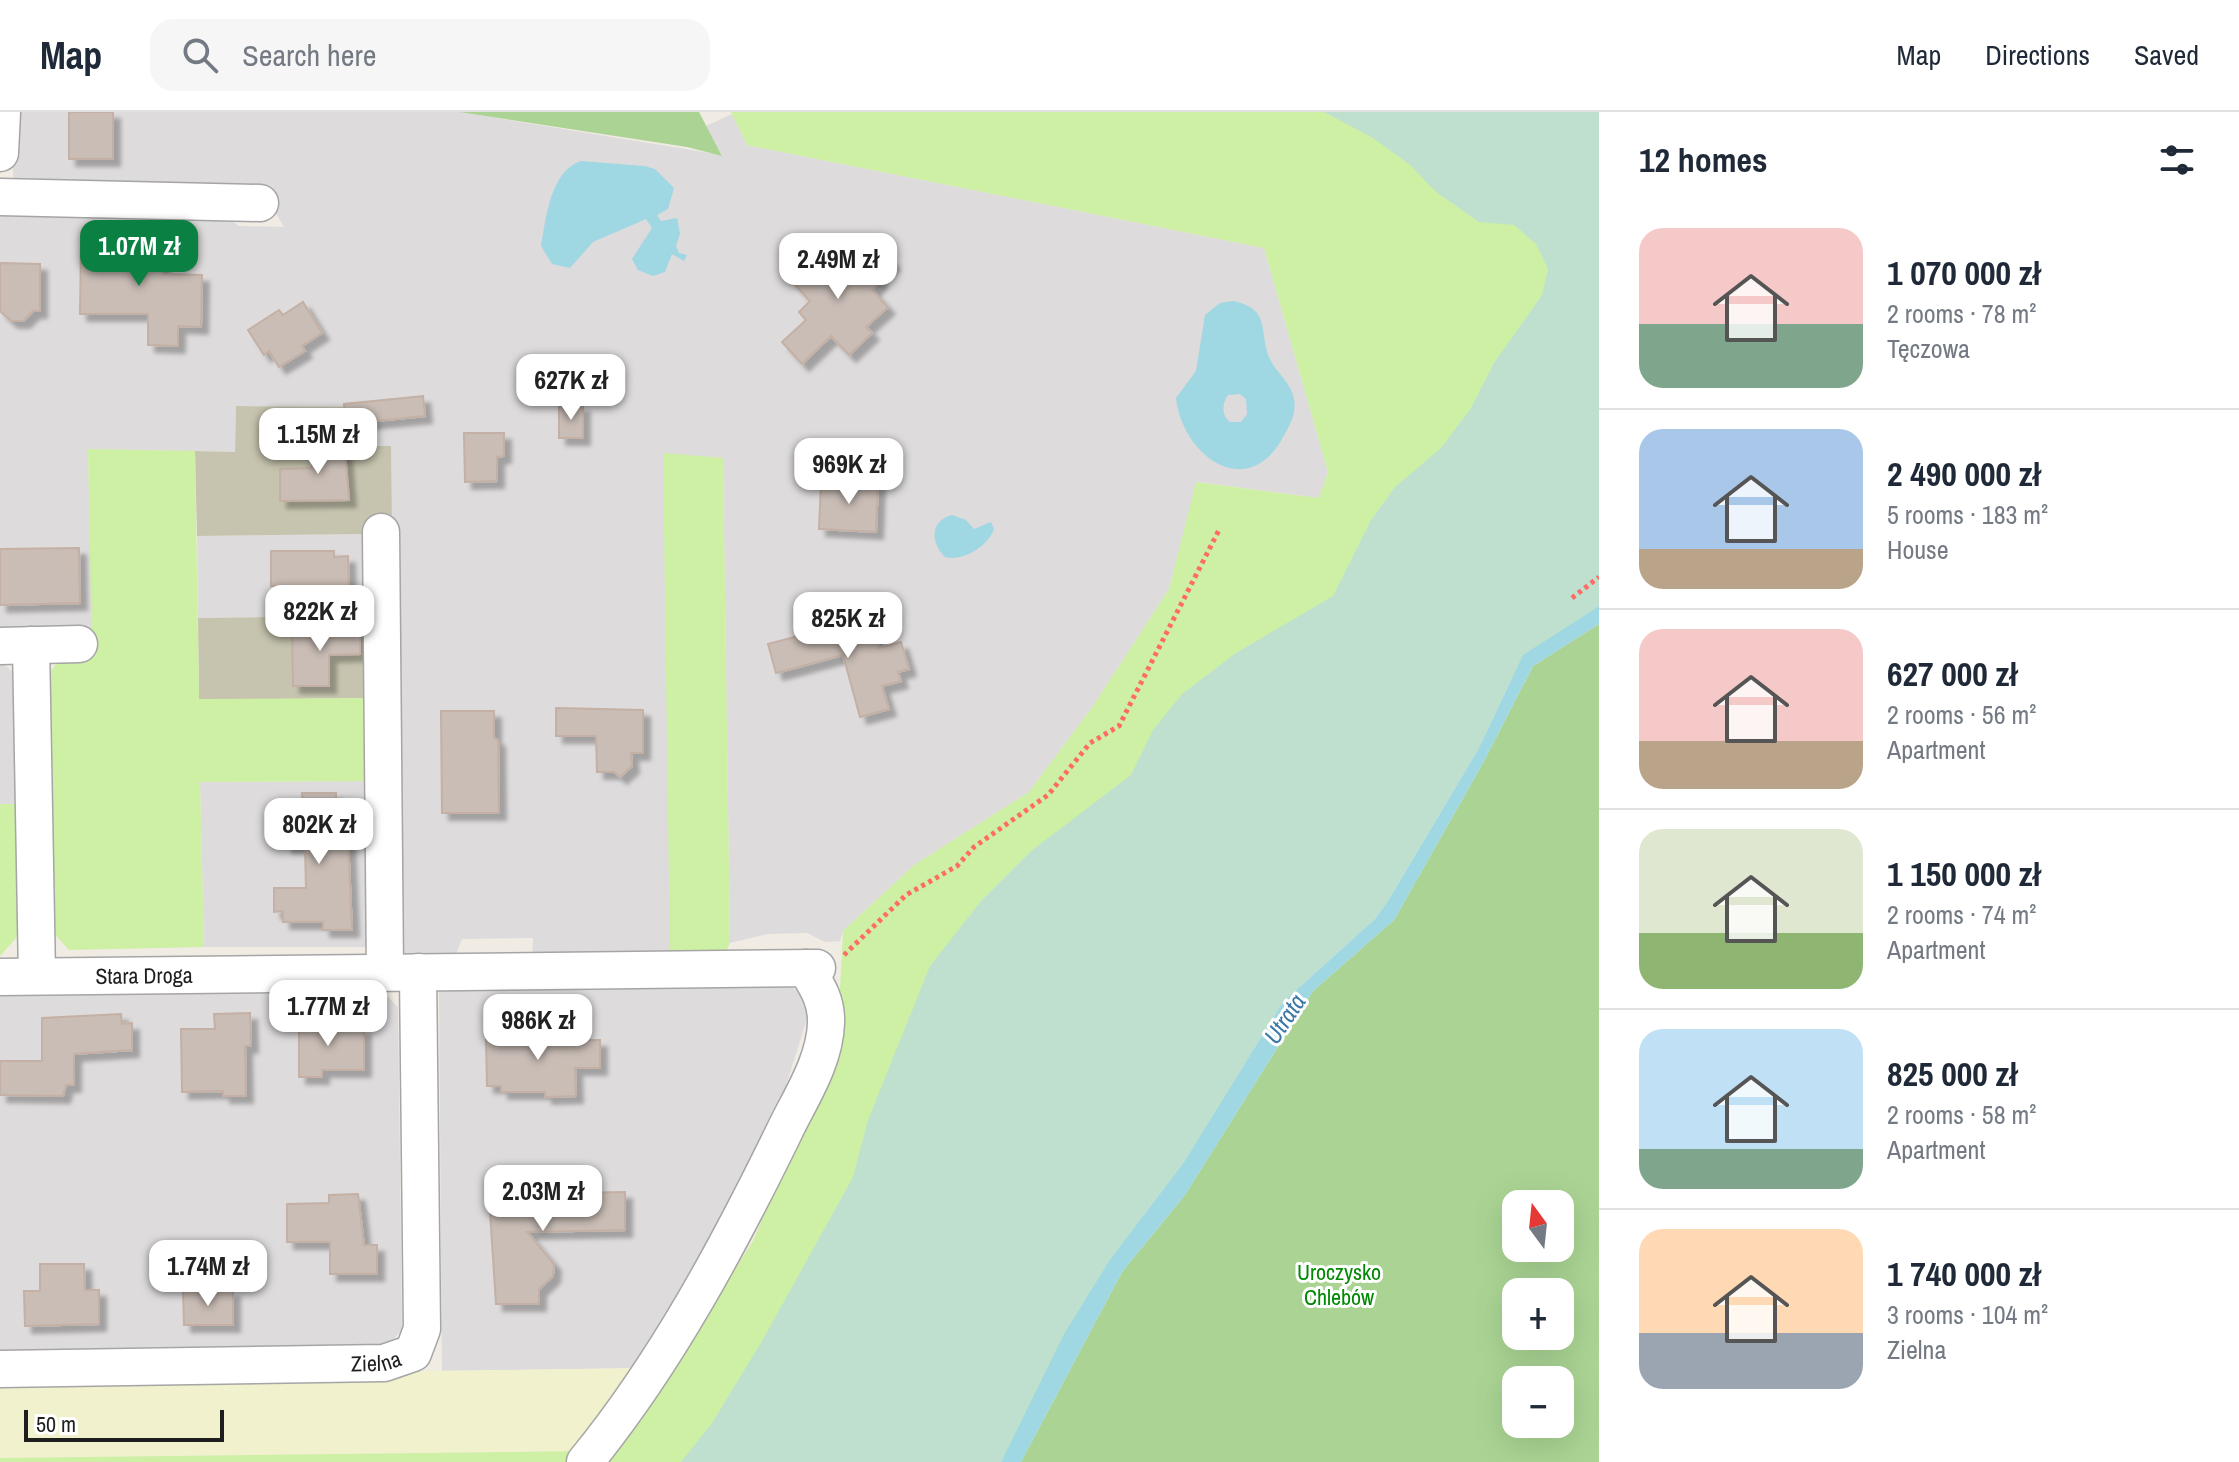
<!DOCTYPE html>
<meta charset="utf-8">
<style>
:root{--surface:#fff;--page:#f6f6f7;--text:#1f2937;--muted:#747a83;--line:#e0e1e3;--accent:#0b8043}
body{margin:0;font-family:"Archivo Narrow",sans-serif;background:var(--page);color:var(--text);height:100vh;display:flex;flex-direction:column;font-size:30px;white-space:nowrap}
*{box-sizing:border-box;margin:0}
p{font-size:26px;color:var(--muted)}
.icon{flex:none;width:44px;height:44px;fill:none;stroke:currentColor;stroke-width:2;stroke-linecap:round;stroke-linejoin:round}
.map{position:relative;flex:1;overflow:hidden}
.details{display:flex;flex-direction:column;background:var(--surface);width:640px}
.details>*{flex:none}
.needle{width:52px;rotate:345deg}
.fabs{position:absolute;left:1502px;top:1078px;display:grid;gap:16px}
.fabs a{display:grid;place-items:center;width:72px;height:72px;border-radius:16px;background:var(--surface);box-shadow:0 8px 32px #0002;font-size:40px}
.scale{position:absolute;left:24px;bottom:20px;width:200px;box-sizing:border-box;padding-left:8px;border:4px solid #1e1e1e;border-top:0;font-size:22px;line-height:28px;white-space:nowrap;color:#1e1e1e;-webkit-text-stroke:6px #fff;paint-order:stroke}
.price{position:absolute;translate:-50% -68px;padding:0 18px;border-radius:16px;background:#fff;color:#222;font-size:26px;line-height:52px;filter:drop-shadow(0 2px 4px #0008)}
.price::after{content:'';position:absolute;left:50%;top:48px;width:24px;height:18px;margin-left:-12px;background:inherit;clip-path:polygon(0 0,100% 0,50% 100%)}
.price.current{background:var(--accent);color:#fff}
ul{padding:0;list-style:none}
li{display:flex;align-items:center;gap:24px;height:200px;padding:0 40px}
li+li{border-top:2px solid var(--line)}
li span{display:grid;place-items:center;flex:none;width:224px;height:160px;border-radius:24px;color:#555}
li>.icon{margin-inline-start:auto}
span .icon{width:96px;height:96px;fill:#fffc;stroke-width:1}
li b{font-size:34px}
h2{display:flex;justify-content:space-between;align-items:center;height:96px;padding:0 40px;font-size:34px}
header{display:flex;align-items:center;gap:48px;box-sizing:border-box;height:112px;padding:0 40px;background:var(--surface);border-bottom:2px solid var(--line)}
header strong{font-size:38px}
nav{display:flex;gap:44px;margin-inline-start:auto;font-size:28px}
.search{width:560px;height:72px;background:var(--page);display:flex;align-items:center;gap:20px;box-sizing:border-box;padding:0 28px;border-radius:24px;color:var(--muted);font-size:30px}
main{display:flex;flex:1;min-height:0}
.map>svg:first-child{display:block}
.residential{fill:#dddbdb}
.construction{fill:#c6c4ae}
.farmland{fill:#f1f1cd}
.grass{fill:#cef0a4}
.forest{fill:#abd494;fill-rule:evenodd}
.wetland{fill:#bfe0cf}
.water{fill:#9fd7e3;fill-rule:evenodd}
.building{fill:#c9bdb6;stroke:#c4b0a4;stroke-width:2;filter:url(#shadow)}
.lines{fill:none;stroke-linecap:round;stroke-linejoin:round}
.minor-casing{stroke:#a5a5a5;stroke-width:39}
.path{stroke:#ff6c66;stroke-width:5;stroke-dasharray:4 4;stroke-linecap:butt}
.minor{stroke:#fff;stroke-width:36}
.labels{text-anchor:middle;stroke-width:6;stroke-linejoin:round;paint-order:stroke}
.street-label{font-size:22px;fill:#1e1e1e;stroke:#fff}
.park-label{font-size:22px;fill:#008903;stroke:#fff}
.water-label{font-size:24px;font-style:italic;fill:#3c78a7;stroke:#fff}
</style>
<header>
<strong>Map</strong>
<div class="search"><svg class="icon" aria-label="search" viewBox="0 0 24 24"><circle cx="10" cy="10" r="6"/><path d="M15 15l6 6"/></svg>Search here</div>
<nav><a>Map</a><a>Directions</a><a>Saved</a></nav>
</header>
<main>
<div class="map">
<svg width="1599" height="1350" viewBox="0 0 1599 1350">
<defs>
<filter id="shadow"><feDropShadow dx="7" dy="7" stdDeviation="2" flood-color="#0004"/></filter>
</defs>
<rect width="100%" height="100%" fill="#f0ebe3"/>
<g class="residential">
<polygon points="13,0 459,0 722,43 706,14 732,2 747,33 1264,136 1328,360 1319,386 1197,370 1169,477 1093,594 1029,680 914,753 843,819 840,829 825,830 807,821 767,822 730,831 723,346 670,845 592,844 589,840 579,840 532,846 533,826 462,827 455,844 395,848 391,334 377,334 371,295 236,294 235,340 88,337 92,521 0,522 0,98 228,102 238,114 284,115 266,84 13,74"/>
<polygon points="371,422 373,504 198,506 197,424"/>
<polygon points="0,548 19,566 21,692 0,692"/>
<polygon points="374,669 373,835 204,835 200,670"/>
<polygon points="780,869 813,887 765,1041 644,1256 442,1259 439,881 448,871"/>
<polygon points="377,874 398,895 402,1218 383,1238 0,1246 0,877"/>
</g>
<g class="construction">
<polygon points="236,294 371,295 377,334 391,334 392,412 371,422 197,424 195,339 235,340"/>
<polygon points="373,504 373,586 199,588 198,506"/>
</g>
<polygon class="farmland" points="644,1256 584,1339 0,1346 0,1265"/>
<g class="grass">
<polygon points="731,0 1599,0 1599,494 1509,570 1479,636 1283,890 1184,1050 1144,1102 1001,1350 610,1350 753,1129 807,1001 838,914 843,819 914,753 1029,680 1093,594 1169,477 1196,370 1319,386 1328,360 1264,136 747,33"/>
<polygon points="88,337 195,339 199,587 373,586 374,669 200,670 204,835 69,838 48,815 45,567 61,545 92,544"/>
<polygon points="663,341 723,346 730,831 725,842 670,844"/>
<polygon points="0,692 21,692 24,817 0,844"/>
<polygon points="584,1339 576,1350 0,1350 0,1346"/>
</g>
<g class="forest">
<polygon points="459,0 699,0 722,44 687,35"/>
<path d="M1599,512V1350H1021L1122,1160L1185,1083L1313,879L1394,808L1483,651L1533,554ZM1516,1092H1560V1136H1516ZM1516,1180H1560V1224H1516ZM1516,1268H1560V1312H1516Z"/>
</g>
<polygon class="wetland" points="1324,0 1599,0 1599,494 1523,543 1479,636 1388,789 1375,807 1283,890 1184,1050 1109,1149 1064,1222 1001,1350 681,1350 712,1311 762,1229 853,1065 868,1008 930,854 981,789 1031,739 1131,663 1153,618 1182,582 1236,541 1333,484 1371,408 1395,375 1441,336 1471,296 1494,251 1542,183 1548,157 1536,132 1514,113 1479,110 1436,80 1409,52 1373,26"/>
<g class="water">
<path d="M581,49L644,54L655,57L674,76L668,97L657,103L661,109L677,106L680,122L676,134L679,141L687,143L684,149L672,142L665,160L653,164L638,158L632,147L652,116L646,107L593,130L570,156L552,152L541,134C546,107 550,59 581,49Z"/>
<path d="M1233,189C1271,197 1259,218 1269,245C1275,260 1291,270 1294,287C1297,302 1289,315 1282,327C1245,391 1182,342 1176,286L1196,259L1205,203L1220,191ZM1240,282L1246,287L1247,302L1241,310H1230C1221,303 1222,292 1228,283Z"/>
<path d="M952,403L966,408L974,417L991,410L994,417C988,434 963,450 945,445C931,431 929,409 952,403Z"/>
<polygon points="1599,494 1599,512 1533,554 1483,651 1394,808 1313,879 1185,1083 1122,1160 1021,1350 1001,1350 1064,1222 1109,1149 1184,1050 1283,890 1375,807 1388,789 1479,636 1523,543"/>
</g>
<g class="building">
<rect x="69" y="0" width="44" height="47"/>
<polygon points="870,126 893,151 878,164 881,168 872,178 888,195 866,215 872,221 849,243 831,224 802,252 782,230 806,208 799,200 810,189 785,162 807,141 829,165"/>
<polygon points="81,130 163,131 163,162 202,163 201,215 178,214 178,234 148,233 148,202 80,202"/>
<polygon points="0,151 40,152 40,199 33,199 23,209 11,209 0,199"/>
<polygon points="303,190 322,221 302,234 305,239 279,255 269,239 264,243 248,218 279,198 283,203"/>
<polygon points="423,284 425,304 346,312 344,292"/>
<polygon points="583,293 583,326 559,326 559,294"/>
<polygon points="464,321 504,321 504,344 497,345 497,369 465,370"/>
<polygon points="313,328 344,328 349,388 280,389 280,357 312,356"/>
<polygon points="821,369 878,371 876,420 819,417"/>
<polygon points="79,436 80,491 0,493 0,437"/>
<polygon points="271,439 334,439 334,445 348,444 349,475 271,474"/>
<polygon points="871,505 879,536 901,530 909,557 898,560 901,569 882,574 889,597 860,605 843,543 776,561 768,532"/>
<polygon points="292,517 360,517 360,542 329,543 329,574 293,574"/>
<polygon points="556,596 643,598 643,641 631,641 632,654 620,665 614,660 597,660 596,624 556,624"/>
<polygon points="441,599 494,599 494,626 498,628 499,701 442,701"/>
<polygon points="302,681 336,681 336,703 347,703 352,818 323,818 323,810 283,810 283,799 274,800 274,776 306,776 305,734 285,734 285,704 303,704"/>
<polygon points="250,901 251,934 245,934 246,984 223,984 223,979 182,980 181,917 215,917 214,902"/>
<polygon points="121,902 122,912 132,911 132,938 74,942 74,973 66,973 63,984 0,983 0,949 42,949 42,906"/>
<polygon points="322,902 322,916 364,916 364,958 322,958 322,965 299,965 299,903"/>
<polygon points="542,915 542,929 600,928 600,956 575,956 576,984 545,985 545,980 501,980 501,974 487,974 486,928 500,928 500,916"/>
<polygon points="542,1068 571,1068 571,1081 625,1080 625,1118 527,1120 554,1152 553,1164 539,1177 539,1192 496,1192 489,1084 542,1083"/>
<polygon points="358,1082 364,1133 377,1133 377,1162 330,1162 330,1130 287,1130 287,1092 329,1091 329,1083"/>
<polygon points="40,1152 84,1152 85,1178 99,1178 99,1212 25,1214 24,1179 40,1179"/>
<polygon points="233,1178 233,1213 184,1213 183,1179"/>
</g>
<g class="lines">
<defs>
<g id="minor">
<polyline points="0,41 2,0"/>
<polyline points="0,85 260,91"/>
<polyline points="381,420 385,860"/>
<polyline points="31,533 37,864"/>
<polyline points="0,534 79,532"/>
<path id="s1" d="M0,865L817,856"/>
<path id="s2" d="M0,1257L384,1251L413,1241L422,1217L418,860"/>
<path d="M585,1350C666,1251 729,1133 785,1018C801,985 825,949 826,911C827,889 817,874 806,856"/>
</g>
</defs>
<use href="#minor" class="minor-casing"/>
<g class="path">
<polyline points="1572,486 1599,465"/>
<polyline points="844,843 906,783 957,754 974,735 1048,683 1090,631 1119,614 1219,418"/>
</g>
<use href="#minor" class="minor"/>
</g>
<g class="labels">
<g class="street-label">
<text dy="8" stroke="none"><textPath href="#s1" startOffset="144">Stara Droga</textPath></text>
<text dy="8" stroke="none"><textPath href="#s2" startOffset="376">Zielna</textPath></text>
</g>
<g class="park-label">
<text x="1339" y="1168">Uroczysko<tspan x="1339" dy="25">Chlebów</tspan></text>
</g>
<g class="water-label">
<text transform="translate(1285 907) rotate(-56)" y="8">Utrata</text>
</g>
</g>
</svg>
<div class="fabs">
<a><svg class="needle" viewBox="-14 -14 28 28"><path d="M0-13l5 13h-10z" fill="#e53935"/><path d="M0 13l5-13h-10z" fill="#747a83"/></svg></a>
<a>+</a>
<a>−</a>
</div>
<div class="scale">50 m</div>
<b class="price current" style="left:139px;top:176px">1.07M zł</b>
<b class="price" style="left:838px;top:189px">2.49M zł</b>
<b class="price" style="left:571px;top:310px">627K zł</b>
<b class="price" style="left:318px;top:364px">1.15M zł</b>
<b class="price" style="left:849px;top:394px">969K zł</b>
<b class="price" style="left:320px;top:541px">822K zł</b>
<b class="price" style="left:848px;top:548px">825K zł</b>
<b class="price" style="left:319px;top:754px">802K zł</b>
<b class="price" style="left:328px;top:936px">1.77M zł</b>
<b class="price" style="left:538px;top:950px">986K zł</b>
<b class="price" style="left:543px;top:1121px">2.03M zł</b>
<b class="price" style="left:208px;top:1196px">1.74M zł</b>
</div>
<section class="details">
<h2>12 homes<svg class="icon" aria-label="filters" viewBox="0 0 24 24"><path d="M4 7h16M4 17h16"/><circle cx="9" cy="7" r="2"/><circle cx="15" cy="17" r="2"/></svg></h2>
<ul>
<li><span style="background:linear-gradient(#f6c9c9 60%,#7fa58c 0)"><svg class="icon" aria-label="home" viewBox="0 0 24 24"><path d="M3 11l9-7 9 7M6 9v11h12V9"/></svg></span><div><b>1 070 000 zł</b><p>2 rooms · 78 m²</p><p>Tęczowa</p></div></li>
<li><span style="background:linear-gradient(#a9c7e8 75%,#b9a48a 0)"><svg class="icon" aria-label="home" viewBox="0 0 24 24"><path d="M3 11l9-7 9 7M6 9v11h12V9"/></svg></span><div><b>2 490 000 zł</b><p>5 rooms · 183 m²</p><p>House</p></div></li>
<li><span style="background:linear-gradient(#f6c9c9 70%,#b9a48a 0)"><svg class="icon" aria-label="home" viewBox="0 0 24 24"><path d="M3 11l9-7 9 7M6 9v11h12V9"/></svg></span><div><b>627 000 zł</b><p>2 rooms · 56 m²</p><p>Apartment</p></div></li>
<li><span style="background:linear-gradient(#dfe7d0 65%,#8fb573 0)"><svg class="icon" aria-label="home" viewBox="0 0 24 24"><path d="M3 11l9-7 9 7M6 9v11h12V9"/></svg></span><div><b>1 150 000 zł</b><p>2 rooms · 74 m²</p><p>Apartment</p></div></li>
<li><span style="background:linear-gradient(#bfe0f5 75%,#7fa58c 0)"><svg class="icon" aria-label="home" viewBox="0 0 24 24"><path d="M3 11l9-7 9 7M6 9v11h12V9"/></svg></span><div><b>825 000 zł</b><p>2 rooms · 58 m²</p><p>Apartment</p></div></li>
<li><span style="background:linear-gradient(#ffd9b3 65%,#9aa5b1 0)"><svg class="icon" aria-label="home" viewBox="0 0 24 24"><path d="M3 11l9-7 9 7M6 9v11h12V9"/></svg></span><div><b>1 740 000 zł</b><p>3 rooms · 104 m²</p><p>Zielna</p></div></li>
</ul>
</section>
</main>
